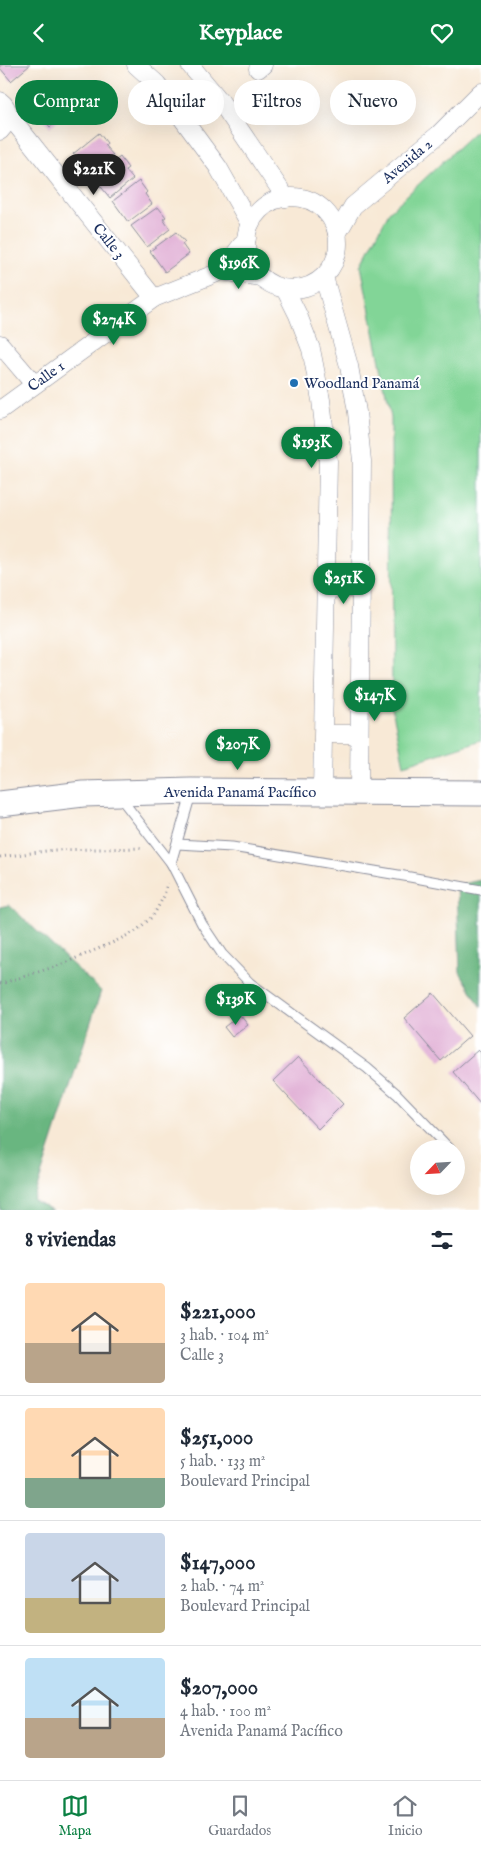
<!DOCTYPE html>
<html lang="es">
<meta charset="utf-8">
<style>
:root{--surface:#fff;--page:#f2f2f3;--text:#1f2937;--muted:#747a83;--line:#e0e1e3;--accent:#0b8043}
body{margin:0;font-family:"IM FELL English",serif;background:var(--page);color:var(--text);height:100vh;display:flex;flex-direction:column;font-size:19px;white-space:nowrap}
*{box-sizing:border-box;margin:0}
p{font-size:16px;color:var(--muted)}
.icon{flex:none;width:28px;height:28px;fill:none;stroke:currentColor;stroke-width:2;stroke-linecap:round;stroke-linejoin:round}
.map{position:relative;height:1145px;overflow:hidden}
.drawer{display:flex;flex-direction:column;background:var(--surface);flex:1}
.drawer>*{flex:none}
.top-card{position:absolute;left:15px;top:15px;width:451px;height:45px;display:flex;gap:10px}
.needle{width:32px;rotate:245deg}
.controls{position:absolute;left:410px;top:1075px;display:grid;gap:10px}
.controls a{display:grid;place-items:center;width:55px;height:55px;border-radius:50%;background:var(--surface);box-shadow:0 5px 20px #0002;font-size:25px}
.price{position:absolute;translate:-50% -42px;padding:0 11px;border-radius:18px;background:var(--accent);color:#fff;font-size:16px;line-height:32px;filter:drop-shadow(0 1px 2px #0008)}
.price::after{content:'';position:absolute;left:50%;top:30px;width:15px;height:11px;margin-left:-8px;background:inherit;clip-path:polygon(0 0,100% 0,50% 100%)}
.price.on{background:#222;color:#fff}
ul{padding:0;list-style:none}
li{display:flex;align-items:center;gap:15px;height:125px;padding:0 25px}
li+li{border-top:1px solid var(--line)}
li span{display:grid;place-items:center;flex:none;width:140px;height:100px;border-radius:5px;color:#555}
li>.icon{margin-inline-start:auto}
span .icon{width:60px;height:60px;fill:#fffc;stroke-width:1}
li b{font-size:21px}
h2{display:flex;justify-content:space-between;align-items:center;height:60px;padding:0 25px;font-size:21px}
.chip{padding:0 18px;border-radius:22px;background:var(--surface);box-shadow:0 5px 20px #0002;font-size:18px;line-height:45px}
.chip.on{background:var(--accent);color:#fff}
header{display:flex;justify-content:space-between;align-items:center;height:65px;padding:0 25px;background:var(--accent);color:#fff;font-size:22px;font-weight:700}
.tab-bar{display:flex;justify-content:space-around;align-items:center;height:70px;border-top:1px solid var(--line);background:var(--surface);font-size:14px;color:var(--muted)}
.tab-bar a{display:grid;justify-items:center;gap:2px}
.tab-bar .on{color:var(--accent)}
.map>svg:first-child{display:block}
.green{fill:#82d597;stroke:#4e827a}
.forest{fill:#69b680;stroke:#42726f}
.building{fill:#e2b2d7}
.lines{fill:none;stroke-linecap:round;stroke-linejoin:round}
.lane-casing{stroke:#8a8c9a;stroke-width:11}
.street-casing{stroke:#8a8c9a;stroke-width:19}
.secondary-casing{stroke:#8a8c9a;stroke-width:27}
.path{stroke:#8a8c9a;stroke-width:3;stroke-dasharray:1 4;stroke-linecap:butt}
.lane{stroke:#fff;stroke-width:9}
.street{stroke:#fff;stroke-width:18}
.secondary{stroke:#fff;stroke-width:25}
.poi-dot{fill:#1f6fb2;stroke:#fff;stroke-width:2}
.labels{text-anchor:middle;stroke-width:4;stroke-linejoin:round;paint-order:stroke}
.street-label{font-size:15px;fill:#1b2f5e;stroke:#fff}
.poi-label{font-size:15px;fill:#1b2f5e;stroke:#fff;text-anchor:start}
</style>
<header><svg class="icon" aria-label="back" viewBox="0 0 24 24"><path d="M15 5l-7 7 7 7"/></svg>Keyplace<svg class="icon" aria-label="heart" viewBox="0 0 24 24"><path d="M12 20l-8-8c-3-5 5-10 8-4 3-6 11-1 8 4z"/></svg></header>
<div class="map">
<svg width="481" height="1145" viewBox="0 0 481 1145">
<rect width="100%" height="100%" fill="#fff"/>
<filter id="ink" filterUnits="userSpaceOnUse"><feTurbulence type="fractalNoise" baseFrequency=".02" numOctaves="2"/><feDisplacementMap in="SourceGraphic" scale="10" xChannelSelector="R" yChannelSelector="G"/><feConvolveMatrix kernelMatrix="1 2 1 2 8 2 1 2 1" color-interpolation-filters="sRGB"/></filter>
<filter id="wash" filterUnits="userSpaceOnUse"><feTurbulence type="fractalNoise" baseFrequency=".0096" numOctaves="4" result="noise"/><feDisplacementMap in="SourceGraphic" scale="20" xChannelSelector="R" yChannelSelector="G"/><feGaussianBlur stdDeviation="1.12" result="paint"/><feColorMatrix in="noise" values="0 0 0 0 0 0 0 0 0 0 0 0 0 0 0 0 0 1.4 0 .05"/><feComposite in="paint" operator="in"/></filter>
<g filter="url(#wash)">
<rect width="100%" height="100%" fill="#f8e9d6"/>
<polygon class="green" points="481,61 481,675 404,700 392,643 391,353 361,201 389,147"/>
<g class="forest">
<polygon points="481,815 481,942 460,907 457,820"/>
<polygon points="9,840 101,926 33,1135 52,1145 0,1145 0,842"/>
</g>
<g id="blocks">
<g class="building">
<polygon points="0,0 30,0 11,16 0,3"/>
<polygon points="59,21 68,31 65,33 73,43 50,62 34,42"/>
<polygon points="99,68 107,78 105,81 113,90 90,109 73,89"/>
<polygon points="120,92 128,103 125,105 133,114 110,133 94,113"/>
<polygon points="139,116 147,127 145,129 152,139 128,157 113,136"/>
<polygon points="158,142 166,152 163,154 170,164 147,182 131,161"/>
<polygon points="176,167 185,177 182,179 189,189 165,207 150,186"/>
<polygon points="433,928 470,971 441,996 404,953"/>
<polygon points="240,950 248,960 232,972 224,962"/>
<polygon points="478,985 481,988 481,1040 453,1007"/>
<polygon points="298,992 343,1039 318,1064 273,1016"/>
</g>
</g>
</g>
<g filter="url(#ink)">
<use href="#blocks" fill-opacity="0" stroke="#8a8c9a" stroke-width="1"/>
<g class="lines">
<defs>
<g id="lane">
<polyline points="119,731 171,798 202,859 222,889 250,918 367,1003 397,1029 450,1084"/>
<polyline points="177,779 232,782 410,812 481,825"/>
<polyline points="171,798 191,729"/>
<polyline points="456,1091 458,1093"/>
</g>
<g id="street">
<polyline points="136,0 157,19 218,102 250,159"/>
<polyline points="190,0 221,37 286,133"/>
<polyline points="258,4 263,0"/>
<path d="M0,36C11,44 9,57 0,66"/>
<polyline points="8,49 154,233"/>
<circle cx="292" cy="178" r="46"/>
<polyline points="337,169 353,141 438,70 481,27"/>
<polyline points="222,206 247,173"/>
<polyline points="324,212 349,301 357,347 362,396 359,727"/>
<polyline points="285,224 298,250 311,284 321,335 328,396 322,727"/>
<polyline points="0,279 34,319"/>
<polyline points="0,345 154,233 222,206 261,212"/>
<polyline points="326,524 360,523"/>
<polyline points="324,669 359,669"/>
</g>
<polyline id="secondary" points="0,739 83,729 191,726 481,728"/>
</defs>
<use href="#lane" class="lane-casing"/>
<use href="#street" class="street-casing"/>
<use href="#secondary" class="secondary-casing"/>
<g class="path">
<polyline points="0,792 54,785 143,783"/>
<polyline points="0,919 60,900 114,877 136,866 153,851 164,831 167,818"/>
</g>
<use href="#lane" class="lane"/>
<use href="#street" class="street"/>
<use href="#secondary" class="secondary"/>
</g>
</g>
<circle class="poi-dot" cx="294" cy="318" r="5"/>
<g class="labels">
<g class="street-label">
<text transform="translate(407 96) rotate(-40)" y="5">Avenida 2</text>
<text transform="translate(109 176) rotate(51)" y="5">Calle 3</text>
<text transform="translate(46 311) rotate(-36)" y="5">Calle 1</text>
<text x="240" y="732">Avenida Panamá Pacífico</text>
</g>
<g class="poi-label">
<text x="304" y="323">Woodland Panamá</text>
</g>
</g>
</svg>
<div class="controls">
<a><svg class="needle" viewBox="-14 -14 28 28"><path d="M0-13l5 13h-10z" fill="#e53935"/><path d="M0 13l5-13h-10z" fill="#747a83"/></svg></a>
</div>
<b class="price on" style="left:94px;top:131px">$221K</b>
<b class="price" style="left:239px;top:225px">$196K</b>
<b class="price" style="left:114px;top:281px">$274K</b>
<b class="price" style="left:312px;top:404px">$193K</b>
<b class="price" style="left:344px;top:540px">$251K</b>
<b class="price" style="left:375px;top:657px">$147K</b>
<b class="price" style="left:238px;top:706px">$207K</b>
<b class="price" style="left:236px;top:961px">$139K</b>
<div class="top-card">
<a class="chip on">Comprar</a>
<a class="chip">Alquilar</a>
<a class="chip">Filtros</a>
<a class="chip">Nuevo</a>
</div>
</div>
<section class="drawer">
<h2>8 viviendas<svg class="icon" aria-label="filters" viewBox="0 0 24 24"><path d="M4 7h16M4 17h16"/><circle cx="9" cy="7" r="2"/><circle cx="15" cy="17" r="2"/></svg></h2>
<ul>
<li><span style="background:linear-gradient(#ffd9b3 60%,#b9a48a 0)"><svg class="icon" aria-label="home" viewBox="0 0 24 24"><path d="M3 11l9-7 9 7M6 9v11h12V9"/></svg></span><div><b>$221,000</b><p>3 hab. · 104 m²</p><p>Calle 3</p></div></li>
<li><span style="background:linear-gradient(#ffd9b3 70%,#7fa58c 0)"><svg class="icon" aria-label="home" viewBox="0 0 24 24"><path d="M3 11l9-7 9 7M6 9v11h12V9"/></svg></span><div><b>$251,000</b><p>5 hab. · 133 m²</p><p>Boulevard Principal</p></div></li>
<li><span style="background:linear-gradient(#c9d6e8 65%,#c2b280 0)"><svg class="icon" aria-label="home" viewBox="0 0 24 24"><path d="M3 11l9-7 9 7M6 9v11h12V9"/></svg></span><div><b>$147,000</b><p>2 hab. · 74 m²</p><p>Boulevard Principal</p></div></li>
<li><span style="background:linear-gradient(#bfe0f5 60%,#b9a48a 0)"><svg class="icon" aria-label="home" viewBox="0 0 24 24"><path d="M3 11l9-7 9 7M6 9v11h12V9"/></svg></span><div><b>$207,000</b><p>4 hab. · 100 m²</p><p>Avenida Panamá Pacífico</p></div></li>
</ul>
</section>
<nav class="tab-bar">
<a class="on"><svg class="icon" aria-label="map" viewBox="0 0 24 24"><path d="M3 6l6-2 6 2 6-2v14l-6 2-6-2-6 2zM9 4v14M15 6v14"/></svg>Mapa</a>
<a><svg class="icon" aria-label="saved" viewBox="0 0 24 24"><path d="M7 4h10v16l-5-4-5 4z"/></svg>Guardados</a>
<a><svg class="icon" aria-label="home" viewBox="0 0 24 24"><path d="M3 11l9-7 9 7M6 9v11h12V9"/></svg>Inicio</a>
</nav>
